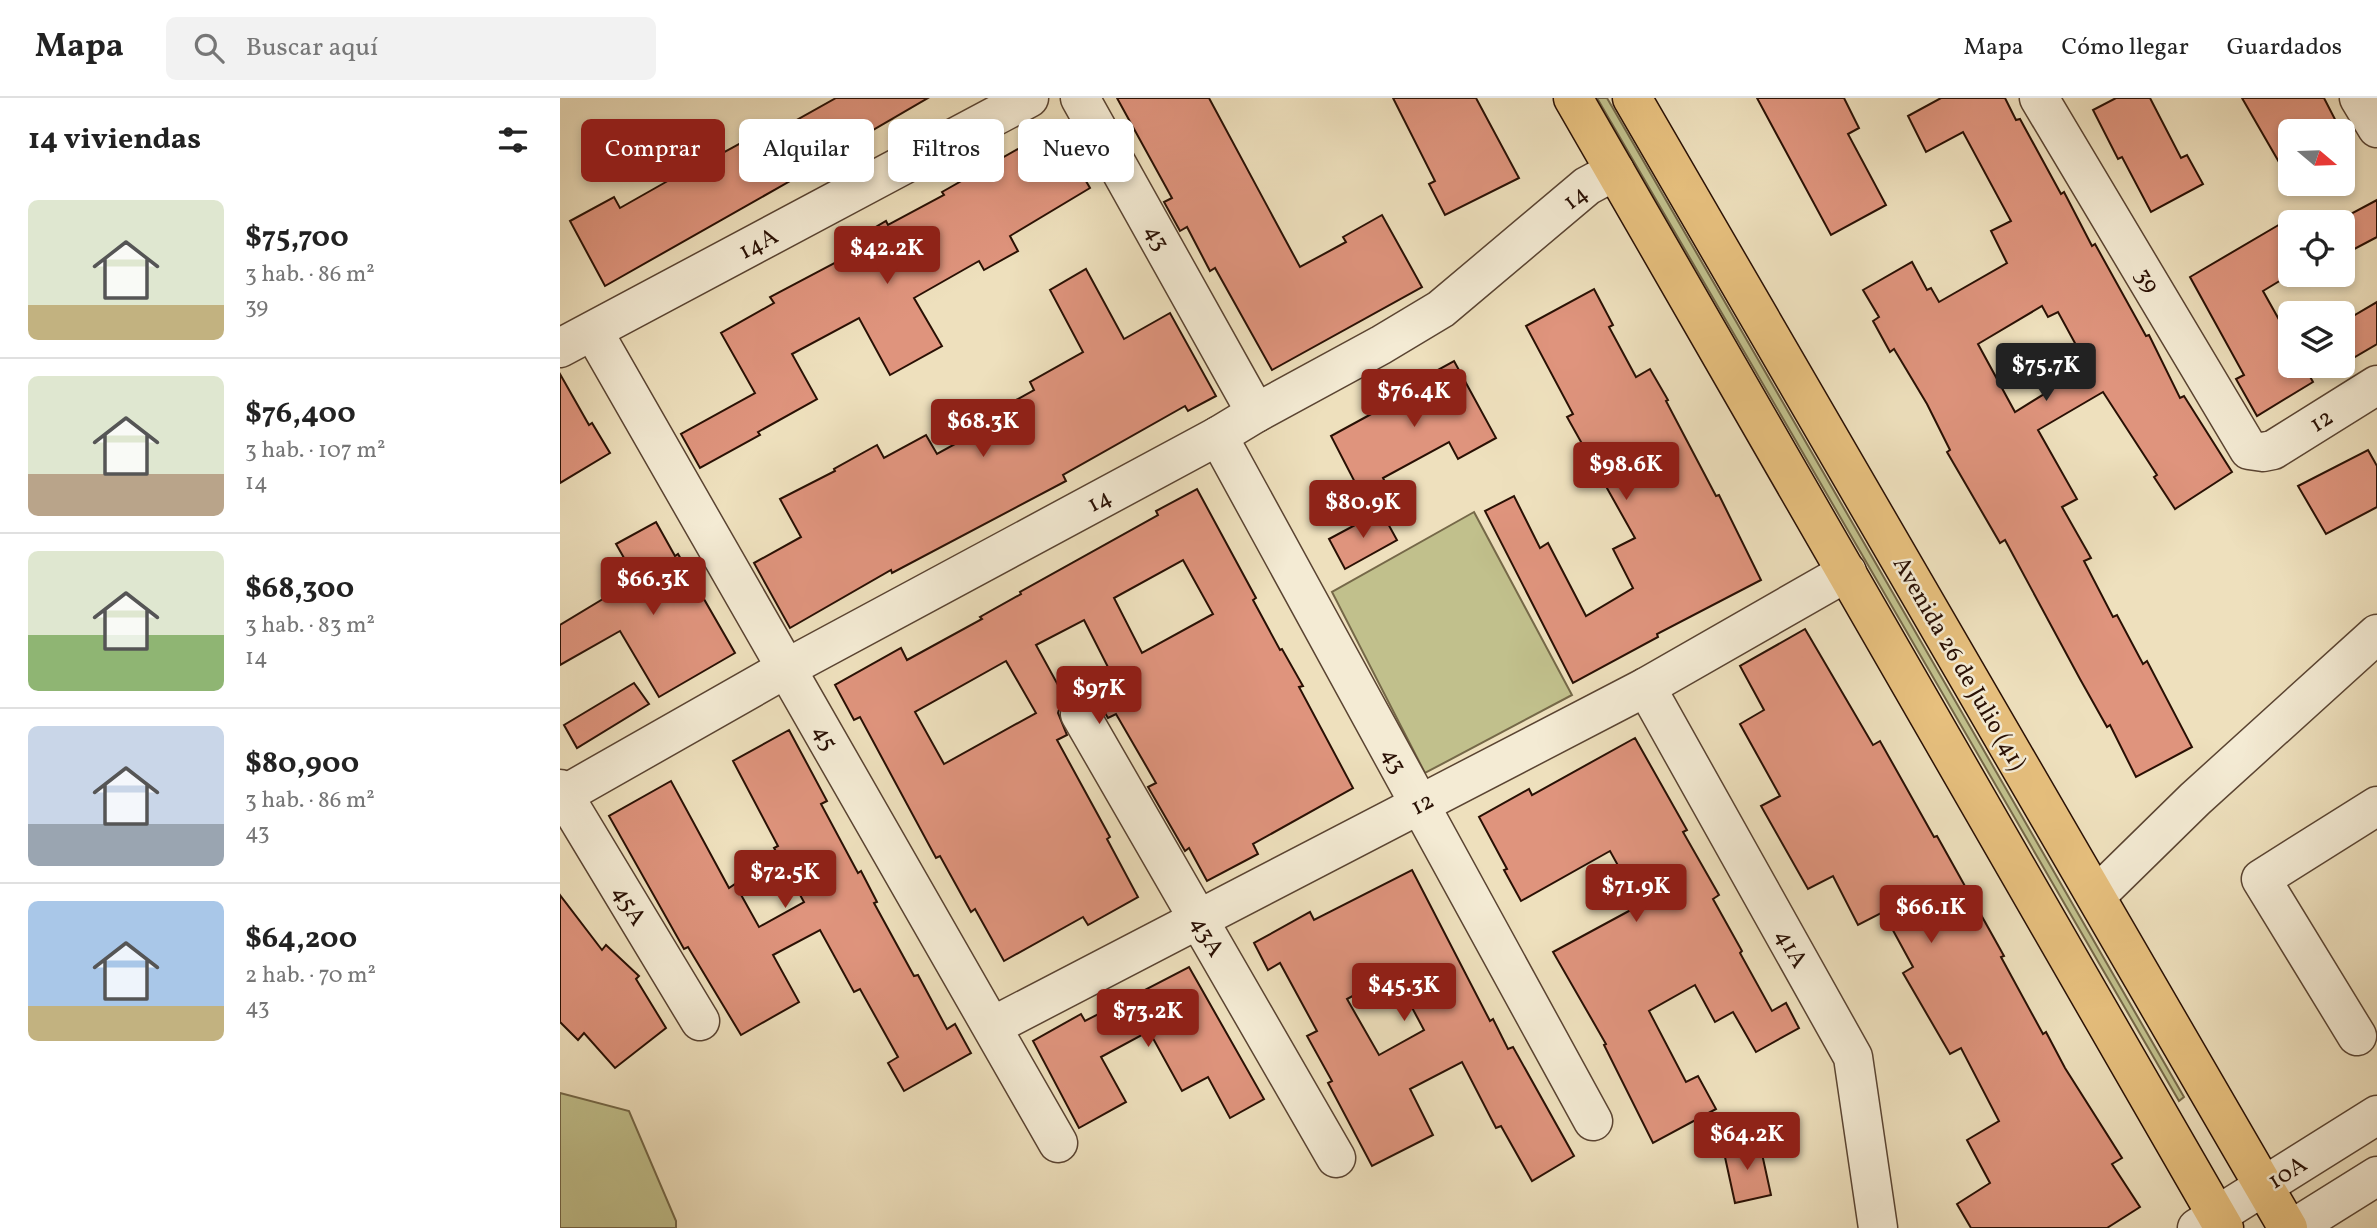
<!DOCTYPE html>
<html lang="es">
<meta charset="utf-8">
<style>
:root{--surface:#fff;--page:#f2f2f2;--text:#222;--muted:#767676;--line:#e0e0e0;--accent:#8f2418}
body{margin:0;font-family:Vollkorn,serif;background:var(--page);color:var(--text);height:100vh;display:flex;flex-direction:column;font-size:26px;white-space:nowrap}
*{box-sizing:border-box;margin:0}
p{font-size:23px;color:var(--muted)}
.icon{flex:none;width:38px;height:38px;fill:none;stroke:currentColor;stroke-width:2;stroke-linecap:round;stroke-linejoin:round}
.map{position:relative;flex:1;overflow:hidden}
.details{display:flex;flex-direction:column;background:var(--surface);width:560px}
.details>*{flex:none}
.top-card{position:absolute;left:21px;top:21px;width:665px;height:63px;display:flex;gap:14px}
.needle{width:46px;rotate:109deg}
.controls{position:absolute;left:1718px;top:21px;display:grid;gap:14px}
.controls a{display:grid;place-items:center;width:77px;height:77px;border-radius:10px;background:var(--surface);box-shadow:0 4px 10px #0003;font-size:35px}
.price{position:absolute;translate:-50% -60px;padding:0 16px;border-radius:7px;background:var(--accent);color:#fff;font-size:23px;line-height:46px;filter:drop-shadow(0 2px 4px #0008)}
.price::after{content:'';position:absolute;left:50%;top:42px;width:21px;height:16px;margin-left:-10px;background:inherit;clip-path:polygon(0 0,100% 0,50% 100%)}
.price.current{background:#222;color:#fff}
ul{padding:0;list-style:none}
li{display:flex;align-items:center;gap:21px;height:175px;padding:0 28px}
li+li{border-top:2px solid var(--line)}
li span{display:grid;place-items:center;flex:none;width:196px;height:140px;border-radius:10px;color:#555}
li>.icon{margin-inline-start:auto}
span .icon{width:84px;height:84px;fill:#fffc;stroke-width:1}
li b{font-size:30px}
h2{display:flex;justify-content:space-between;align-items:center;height:84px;padding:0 28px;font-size:30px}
.chip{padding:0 24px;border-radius:10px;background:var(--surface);box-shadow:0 4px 10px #0003;font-size:24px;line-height:63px}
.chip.current{background:var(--accent);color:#fff}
header{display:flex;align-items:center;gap:42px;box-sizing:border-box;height:98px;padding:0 35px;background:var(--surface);border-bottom:2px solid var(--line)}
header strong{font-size:33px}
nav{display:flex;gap:38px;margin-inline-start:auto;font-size:24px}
.search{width:490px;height:63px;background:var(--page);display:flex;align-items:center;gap:18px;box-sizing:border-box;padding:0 24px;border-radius:10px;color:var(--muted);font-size:26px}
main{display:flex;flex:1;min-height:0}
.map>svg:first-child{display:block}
.green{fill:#c1c08c;stroke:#756848;stroke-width:2}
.building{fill:#df947d;stroke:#291004;stroke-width:2;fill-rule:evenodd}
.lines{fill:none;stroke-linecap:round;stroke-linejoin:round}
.minor-casing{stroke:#5a4432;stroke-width:41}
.major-casing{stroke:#291004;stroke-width:41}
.minor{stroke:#f4ebd4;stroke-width:38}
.major{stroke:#e7c07e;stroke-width:38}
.labels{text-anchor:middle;stroke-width:5;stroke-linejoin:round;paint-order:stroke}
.street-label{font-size:24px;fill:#291004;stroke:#f4ebd4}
</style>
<header>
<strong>Mapa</strong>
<div class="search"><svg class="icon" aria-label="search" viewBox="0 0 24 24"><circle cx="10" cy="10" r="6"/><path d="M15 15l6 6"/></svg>Buscar aquí</div>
<nav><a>Mapa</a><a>Cómo llegar</a><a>Guardados</a></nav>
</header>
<main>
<section class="details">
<h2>14 viviendas<svg class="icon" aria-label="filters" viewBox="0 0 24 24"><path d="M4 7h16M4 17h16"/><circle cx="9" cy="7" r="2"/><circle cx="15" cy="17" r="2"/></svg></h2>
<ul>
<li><span style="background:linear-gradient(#dfe7d0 75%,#c2b280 0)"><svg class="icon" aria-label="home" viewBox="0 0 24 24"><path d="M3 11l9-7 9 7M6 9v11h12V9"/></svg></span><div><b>$75,700</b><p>3 hab. · 86 m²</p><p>39</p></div></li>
<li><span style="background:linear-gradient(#dfe7d0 70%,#b9a48a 0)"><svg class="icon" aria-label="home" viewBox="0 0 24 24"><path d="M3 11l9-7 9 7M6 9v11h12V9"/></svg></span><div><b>$76,400</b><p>3 hab. · 107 m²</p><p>14</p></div></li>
<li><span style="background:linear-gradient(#dfe7d0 60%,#8fb573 0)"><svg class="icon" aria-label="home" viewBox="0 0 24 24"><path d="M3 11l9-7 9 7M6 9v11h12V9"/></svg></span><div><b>$68,300</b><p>3 hab. · 83 m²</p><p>14</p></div></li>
<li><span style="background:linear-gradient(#c9d6e8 70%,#9aa5b1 0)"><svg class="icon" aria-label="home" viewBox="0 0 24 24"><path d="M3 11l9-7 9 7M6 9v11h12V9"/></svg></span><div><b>$80,900</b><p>3 hab. · 86 m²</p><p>43</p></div></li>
<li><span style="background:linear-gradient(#a9c7e8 75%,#c2b280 0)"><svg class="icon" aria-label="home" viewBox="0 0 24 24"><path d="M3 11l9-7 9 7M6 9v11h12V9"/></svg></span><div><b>$64,200</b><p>2 hab. · 70 m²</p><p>43</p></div></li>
</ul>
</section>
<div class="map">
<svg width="1817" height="1130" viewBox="0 0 1817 1130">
<rect width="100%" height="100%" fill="#eee0bd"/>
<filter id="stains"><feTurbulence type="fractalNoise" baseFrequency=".00286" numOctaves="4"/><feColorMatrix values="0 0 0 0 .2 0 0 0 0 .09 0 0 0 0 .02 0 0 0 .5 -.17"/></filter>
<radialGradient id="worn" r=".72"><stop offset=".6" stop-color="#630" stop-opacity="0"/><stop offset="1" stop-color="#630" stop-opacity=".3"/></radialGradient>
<g class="green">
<polygon points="1037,0 1047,0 1624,999 1619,1003"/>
<polygon points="914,414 1012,597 865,675 772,494"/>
<polygon points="0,995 69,1013 116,1123 116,1130 0,1130"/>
</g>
<g class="building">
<polygon points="276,0 368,0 272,56 273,58 239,78 45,188 10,123 54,99 60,110 120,76 112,63 141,47 150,62 212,28 215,34"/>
<polygon points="557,0 649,0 740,169 786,144 783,139 822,117 862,189 712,272 655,170 650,173 627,129 620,133 604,104 612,100"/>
<polygon points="833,0 916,0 959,80 885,117 869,86 875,83"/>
<polygon points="1197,0 1284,0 1299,30 1288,36 1326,107 1271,137"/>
<path d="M1381,0H1445L1456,22L1460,21L1501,96L1504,94L1532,148L1535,146L1586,238L1589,237L1620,300L1624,298L1672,374L1615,411L1594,379L1597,377L1543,294L1478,332L1517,401L1502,409L1531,460L1524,463L1553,519L1557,517L1583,566L1587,563L1632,649L1576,679L1550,627L1547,629L1520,581L1445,442L1440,445L1387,354L1390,352L1367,306L1334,251L1330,254L1313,223L1319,219L1303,192L1352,164L1367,192L1371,190L1379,204L1447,165L1431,133L1451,123L1403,34L1366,54L1348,18ZM1482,208L1488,219L1498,214L1528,269L1455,314L1418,246Z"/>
<polygon points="1556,0 1590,0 1621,60 1627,57 1643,86 1591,114 1562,59 1558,61 1533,12"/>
<polygon points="1682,0 1764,0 1781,33 1731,33 1731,85"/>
<polygon points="495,30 530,90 450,138 458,153 424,172 419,163 354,200 382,248 330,277 299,220 232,256 257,301 198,334 200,337 140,370 121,336 195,295 161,235 214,205 210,199 303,150 297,140 326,123 328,127 384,97 382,94"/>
<polygon points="1817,102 1817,139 1783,157 1783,120"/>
<polygon points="1722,125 1731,139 1731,176 1703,193 1731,243 1731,268 1744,268 1753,284 1697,318 1676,281 1684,277 1630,179"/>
<polygon points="526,171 564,241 610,215 656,298 628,313 625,308 503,377 506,383 332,475 331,472 230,530 194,465 241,439 220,401 275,373 274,371 317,347 324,360 366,337 377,356 426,329 422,321 474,292 470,284 523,254 490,192"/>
<polygon points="1034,191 1053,227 1049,229 1076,279 1090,271 1108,302 1106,303 1156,398 1159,397 1201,482 1097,536 1098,539 1013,585 925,413 954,398 980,450 988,445 1026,518 1073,490 1053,451 1075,440 1007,319 1013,316 966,228"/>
<polygon points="1817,204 1817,246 1783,266 1783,224"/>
<polygon points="894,263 936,340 898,361 889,344 823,380 825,384 801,396 771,338 859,290 856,284"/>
<polygon points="0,276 29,327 32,325 50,355 0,385"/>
<polygon points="1808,352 1817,368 1817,409 1766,436 1738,388"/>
<path d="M637,391L696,500L693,502L720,552L722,551L743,588L739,589L793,690L693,746L698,756L647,783L629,750L625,753L588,689L596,685L556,616L548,620L539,605L530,597L521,594L510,597L501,605L498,615L507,637L497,642L550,739L547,741L578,799L528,827L523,819L444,863L415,811L411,814L380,758L376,760L300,619L294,622L275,587L341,550L347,562L422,521L420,519L461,496L460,494L598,417L596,413ZM623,462L653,516L582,555L554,500ZM524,522L550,573L504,598L476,547ZM446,563L476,615L384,666L355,614Z"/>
<polygon points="821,413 837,442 785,471 769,441"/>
<polygon points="96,424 115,458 118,456 175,555 99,599 60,533 0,567 0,527 76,481 56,446"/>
<polygon points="1245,531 1313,647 1320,643 1374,739 1377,738 1444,858 1441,859 1483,936 1486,934 1505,970 1562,1060 1552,1066 1580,1109 1547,1130 1411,1130 1397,1106 1430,1085 1407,1042 1439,1023 1401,950 1390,956 1343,875 1353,869 1323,814 1298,827 1273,778 1248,791 1201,708 1220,698 1180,626 1204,612 1180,568"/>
<polygon points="74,585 89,606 17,650 4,627"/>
<polygon points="229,632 267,703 261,706 298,775 301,773 317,804 314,805 354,878 358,877 387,931 395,926 411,955 344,993 328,965 338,959 300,891 294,894 260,832 213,857 239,904 181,937 128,849 124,851 49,718 111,683 169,790 175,786 199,829 244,804 214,750 218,748 173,663"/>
<polygon points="1075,640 1127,732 1123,734 1159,797 1153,801 1182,853 1180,855 1212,913 1226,905 1239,930 1196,954 1173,914 1155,924 1135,887 1089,913 1126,984 1138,978 1156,1011 1093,1045 1044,947 1046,946 993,854 1080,807 1050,753 961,803 944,772 947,771 919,719 969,691 972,697"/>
<path d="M852,772L930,923L933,921L948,951L953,949L1014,1058L972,1083L941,1028L936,1030L902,964L850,991L873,1037L812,1068L768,985L772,983L747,938L757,933L720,865L708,872L694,845L750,814L754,822ZM834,876L864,932L819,957L787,901Z"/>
<polygon points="0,797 42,852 46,847 79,878 76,881 106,930 55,970 24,935 18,942 0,924"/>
<polygon points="629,869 704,1001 670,1020 648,979 622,993 589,933 541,959 566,1004 519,1030 473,943 521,916 525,923"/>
<polygon points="1199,1042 1211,1097 1175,1105 1163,1050"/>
</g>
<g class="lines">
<defs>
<g id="minor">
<polyline points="520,0 696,315"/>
<polyline points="1479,0 1689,352 1703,354 1713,352 1817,287"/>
<polyline points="1799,0 1817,30"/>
<polyline points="33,233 498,1045"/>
<polyline points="0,250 469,0"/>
<polyline points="658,338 1033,1023"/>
<polyline points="1086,589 1293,959 1318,1130"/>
<polyline points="520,616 776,1060"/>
<polyline points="0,691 140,923"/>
<polyline points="0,699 227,570 658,338 696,315 821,247 881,211 1027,88 1055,73"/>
<polyline points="1536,798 1635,701 1817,536"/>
<polyline points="433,928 1086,589 1287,474"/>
<polyline points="1797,938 1701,781 1817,708"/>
<polyline points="1637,1130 1817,1017"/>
<polyline points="1734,1130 1817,1078"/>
</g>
<g id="major">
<polyline points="1013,0 1664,1130"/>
<polyline points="1072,0 1728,1130"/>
</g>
</defs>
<use href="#minor" class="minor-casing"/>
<use href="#major" class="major-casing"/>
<use href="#minor" class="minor"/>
<use href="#major" class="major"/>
</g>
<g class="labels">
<g class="street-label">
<text transform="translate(1015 99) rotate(-38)" y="8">14</text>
<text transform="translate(598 139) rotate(61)" y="8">43</text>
<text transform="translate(198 145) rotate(-28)" y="8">14A</text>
<text transform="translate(1588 182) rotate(59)" y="8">39</text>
<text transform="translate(1761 322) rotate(-32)" y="8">12</text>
<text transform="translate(539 402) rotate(-28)" y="8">14</text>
<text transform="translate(1400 565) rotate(60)" y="8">Avenida 26 de Julio (41)</text>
<text transform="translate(266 639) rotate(60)" y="8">45</text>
<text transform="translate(835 662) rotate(61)" y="8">43</text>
<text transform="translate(862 705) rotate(-27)" y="8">12</text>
<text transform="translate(70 807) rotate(59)" y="8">45A</text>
<text transform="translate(648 838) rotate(60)" y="8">43A</text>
<text transform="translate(1232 850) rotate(61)" y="8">41A</text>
<text transform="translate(1727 1074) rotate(-32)" y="8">10A</text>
</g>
</g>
<rect width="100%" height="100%" filter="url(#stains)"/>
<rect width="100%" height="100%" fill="url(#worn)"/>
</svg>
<div class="controls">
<a><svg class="needle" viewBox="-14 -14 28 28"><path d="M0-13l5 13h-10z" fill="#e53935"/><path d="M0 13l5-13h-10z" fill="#767676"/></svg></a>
<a><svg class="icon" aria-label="locate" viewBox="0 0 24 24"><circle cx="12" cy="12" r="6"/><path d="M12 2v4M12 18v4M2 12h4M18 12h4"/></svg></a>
<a><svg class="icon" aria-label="layers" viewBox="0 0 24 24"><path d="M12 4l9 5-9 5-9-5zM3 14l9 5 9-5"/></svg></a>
</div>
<b class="price" style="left:327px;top:188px">$42.2K</b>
<b class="price current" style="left:1486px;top:305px">$75.7K</b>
<b class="price" style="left:854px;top:331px">$76.4K</b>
<b class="price" style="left:423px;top:361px">$68.3K</b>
<b class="price" style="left:1066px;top:404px">$98.6K</b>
<b class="price" style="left:803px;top:442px">$80.9K</b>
<b class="price" style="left:93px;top:519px">$66.3K</b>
<b class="price" style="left:539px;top:628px">$97K</b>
<b class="price" style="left:225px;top:812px">$72.5K</b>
<b class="price" style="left:1076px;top:826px">$71.9K</b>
<b class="price" style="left:1371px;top:847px">$66.1K</b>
<b class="price" style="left:844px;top:925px">$45.3K</b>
<b class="price" style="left:588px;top:951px">$73.2K</b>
<b class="price" style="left:1187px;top:1074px">$64.2K</b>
<div class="top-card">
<a class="chip current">Comprar</a>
<a class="chip">Alquilar</a>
<a class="chip">Filtros</a>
<a class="chip">Nuevo</a>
</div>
</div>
</main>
